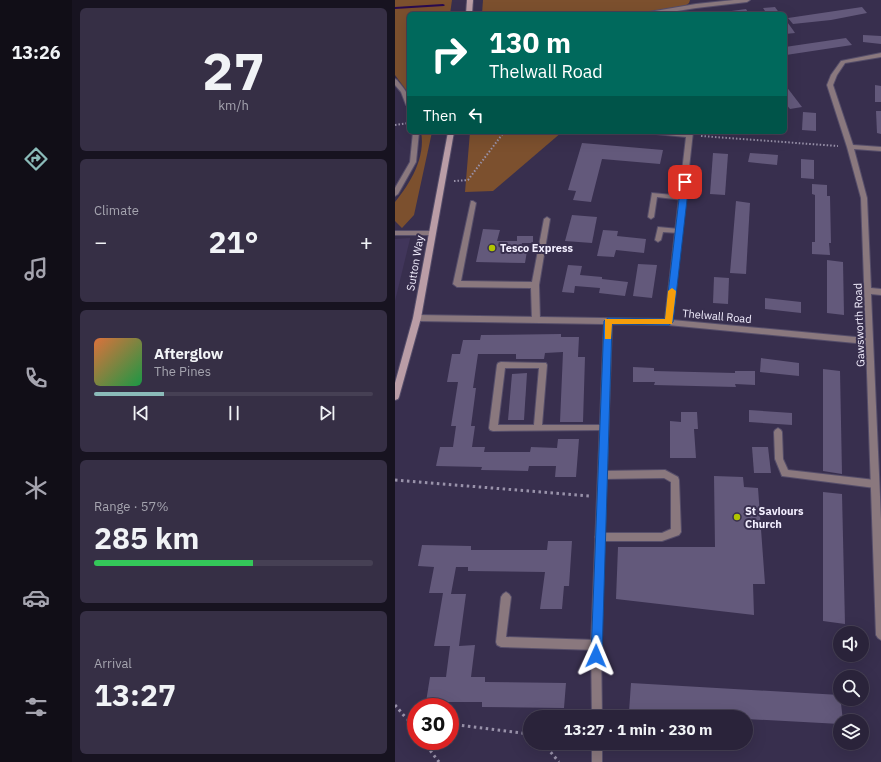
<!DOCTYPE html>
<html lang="en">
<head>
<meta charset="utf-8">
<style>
  :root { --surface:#2a233a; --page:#362f45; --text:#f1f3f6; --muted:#a5a4af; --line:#464054; --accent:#8bbbb9 }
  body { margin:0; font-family:"IBM Plex Sans",sans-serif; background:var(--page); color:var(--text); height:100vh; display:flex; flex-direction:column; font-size:15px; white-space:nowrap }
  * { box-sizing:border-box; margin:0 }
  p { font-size:13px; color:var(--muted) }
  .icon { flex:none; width:22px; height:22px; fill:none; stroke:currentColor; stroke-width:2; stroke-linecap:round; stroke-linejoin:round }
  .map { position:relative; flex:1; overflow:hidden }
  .drawer { display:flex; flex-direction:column; gap:8px; padding:8px; background:#171320; width:323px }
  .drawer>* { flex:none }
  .guide { position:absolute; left:12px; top:12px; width:380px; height:122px; border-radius:6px; box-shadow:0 4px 16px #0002,0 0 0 1px var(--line); background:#00695c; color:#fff; overflow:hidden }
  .tools { position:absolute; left:438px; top:626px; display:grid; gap:8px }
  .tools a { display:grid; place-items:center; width:36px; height:36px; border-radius:50%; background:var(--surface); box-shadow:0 4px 16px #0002,0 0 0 1px var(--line); font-size:20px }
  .speed { position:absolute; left:12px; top:698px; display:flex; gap:8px; font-size:20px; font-weight:700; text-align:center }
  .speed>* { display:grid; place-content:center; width:52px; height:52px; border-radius:50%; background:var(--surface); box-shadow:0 4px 16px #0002,0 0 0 1px var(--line); line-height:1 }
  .speed .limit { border:6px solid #d22; background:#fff; color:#111 }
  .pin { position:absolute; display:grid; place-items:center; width:34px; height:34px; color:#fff; margin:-17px; border-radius:8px; box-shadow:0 2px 6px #0006 }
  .me { position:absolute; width:44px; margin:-22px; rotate:1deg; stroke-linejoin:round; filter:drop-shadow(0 0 3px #0008) }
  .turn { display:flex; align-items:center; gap:14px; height:84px; padding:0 16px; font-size:18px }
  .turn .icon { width:52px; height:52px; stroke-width:2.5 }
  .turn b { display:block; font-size:28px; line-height:34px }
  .then { display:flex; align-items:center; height:38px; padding:0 16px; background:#0003; gap:8px; font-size:15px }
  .big { font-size:30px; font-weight:700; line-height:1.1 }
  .drawer .card { flex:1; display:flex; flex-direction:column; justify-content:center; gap:6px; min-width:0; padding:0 14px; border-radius:6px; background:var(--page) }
  .drawer .dial { align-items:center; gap:0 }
  .dial b { font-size:52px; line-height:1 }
  .song { display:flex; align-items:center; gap:12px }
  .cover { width:48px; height:48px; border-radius:6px; background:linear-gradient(135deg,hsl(20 70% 55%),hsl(140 70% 35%)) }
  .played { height:4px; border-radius:2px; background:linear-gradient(90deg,var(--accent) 25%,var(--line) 25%) }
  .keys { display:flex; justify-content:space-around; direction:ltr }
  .heat { display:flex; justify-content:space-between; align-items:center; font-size:22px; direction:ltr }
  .charge { height:6px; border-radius:3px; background:linear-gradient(90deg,#34c759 57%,var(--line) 0) }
  .trip { position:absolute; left:128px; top:710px; width:230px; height:40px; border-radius:20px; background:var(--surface); box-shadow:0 4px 16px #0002,0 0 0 1px var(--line); font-weight:700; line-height:40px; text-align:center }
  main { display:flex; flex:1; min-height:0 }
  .menu { display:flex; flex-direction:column; width:72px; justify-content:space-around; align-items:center; background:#110e17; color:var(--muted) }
  .menu .icon { width:28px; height:28px }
  .menu .active { color:var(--accent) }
  .menu b { font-size:18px; color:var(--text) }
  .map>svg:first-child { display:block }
</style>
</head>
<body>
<main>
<nav class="menu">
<b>13:26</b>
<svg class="icon active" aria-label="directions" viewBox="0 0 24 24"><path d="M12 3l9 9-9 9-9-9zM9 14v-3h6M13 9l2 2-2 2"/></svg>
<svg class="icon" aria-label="music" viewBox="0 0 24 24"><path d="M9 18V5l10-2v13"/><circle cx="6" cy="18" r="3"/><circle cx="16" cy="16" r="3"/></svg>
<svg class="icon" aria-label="phone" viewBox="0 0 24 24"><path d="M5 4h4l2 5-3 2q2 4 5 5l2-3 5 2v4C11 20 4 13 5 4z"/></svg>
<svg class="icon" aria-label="climate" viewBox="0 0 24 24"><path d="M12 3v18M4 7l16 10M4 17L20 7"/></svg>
<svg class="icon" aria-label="car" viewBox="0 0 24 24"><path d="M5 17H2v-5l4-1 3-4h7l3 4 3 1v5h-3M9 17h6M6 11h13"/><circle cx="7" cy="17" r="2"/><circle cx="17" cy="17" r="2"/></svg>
<svg class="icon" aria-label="filters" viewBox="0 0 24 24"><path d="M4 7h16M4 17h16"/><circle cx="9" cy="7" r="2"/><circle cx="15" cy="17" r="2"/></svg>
</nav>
<section class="drawer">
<div class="card dial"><b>27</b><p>km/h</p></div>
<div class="card"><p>Climate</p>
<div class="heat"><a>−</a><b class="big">21°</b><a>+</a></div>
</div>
<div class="card">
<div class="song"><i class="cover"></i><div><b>Afterglow</b><p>The Pines</p></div></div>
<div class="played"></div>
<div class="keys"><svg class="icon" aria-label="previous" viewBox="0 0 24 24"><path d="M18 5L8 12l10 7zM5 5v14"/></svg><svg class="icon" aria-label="pause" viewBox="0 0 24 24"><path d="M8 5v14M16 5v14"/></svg><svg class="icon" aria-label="next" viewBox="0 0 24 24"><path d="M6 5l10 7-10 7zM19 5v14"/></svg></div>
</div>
<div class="card"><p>Range · 57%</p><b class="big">285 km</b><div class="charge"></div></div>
<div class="card"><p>Arrival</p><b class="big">13:27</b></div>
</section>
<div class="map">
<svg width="486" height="762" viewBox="0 0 486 762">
  <rect width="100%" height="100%" fill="#382f4e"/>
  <!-- built -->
  <polygon fill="#41365b" points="15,238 15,239 0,301 0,239"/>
  <!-- green -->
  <g fill="#7c502e">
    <polygon points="0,0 57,0 55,14 14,14 14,94 0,75"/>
    <polygon points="88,0 295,0 294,3 290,6 239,14 87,14"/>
    <path d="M26,132h11l-18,83 -12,13 -7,-7v-19c15,-18 31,-45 26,-70z"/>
    <polygon points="75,132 167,132 98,191 70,192"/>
  </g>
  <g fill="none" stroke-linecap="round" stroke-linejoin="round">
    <!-- stream -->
    <polygon fill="#290b50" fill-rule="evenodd" points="48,4 50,5 49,6 0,9 0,7"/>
  </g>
  <!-- building -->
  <g fill="#63597b">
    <polygon points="380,7 385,14 372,14 368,8"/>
    <polygon points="467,7 472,13 436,20 398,24 393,18"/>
    <polygon points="351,9 354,14 322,14 322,13"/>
    <polygon points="390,19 398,30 400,33 390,34"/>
    <polygon points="468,35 486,36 486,44 468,42"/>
    <polygon points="451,38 457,45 391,55 392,56 390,56 390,47"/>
    <polygon points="390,85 394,90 407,107 395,109 390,103"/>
    <polygon points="480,85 486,86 486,102 480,102"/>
    <polygon points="481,111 486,111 486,134 482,133"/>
    <polygon points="408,112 421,113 421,131 407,130"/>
    <polygon points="187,143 268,150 265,164 207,159 196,202 178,200 181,191 173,190"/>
    <polygon points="318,153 333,154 330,195 315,194"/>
    <polygon points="355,153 383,155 382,165 353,162"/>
    <polygon points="406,159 419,160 419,179 406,178"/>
    <polygon points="417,184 432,185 432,196 435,196 436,243 434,243 435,255 417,254 417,242 420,242 420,195 417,194"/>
    <polygon points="341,201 355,203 351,274 335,273"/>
    <polygon points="177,215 202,217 197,243 170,241"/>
    <polygon points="88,229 105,230 102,241 122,241 122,236 138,236 138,243 127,243 125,251 132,251 130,263 81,262"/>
    <polygon points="208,230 223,231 222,236 251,239 249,253 221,250 219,257 202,256"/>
    <polygon points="432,260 448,262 449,315 432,313"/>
    <polygon points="243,264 262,265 257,298 238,296"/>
    <polygon points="173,265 187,266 185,275 207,277 207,279 233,282 230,296 204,293 205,288 180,286 179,293 167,292"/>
    <polygon points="319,277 334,278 333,304 318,303"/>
    <polygon points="370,298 406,302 406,313 370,309"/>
    <polygon points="166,334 166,337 184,337 183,357 190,357 188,422 165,422 168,352 150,353 149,359 121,359 121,354 83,354 78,388 81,388 76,426 80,426 77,447 90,447 89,452 135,452 136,447 162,448 163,439 184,439 181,477 160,477 161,466 134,466 133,471 86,470 87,467 41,466 45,447 58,447 61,426 56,426 63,382 52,382 57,354 65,354 68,340 85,340 86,335"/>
    <polygon points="366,358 404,363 404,376 365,372"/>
    <polygon points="238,367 259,368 259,371 340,373 340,371 360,371 360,385 340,384 341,387 259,385 260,382 238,382"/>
    <polygon points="428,369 445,371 447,474 428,471"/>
    <polygon points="132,373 129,420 113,420 117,374"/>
    <polygon points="354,410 397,413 397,425 354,422"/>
    <polygon points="286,412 302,412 303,429 299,429 301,458 275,458 275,421 286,422"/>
    <polygon points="357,447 373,447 376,473 359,473"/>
    <polygon points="319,476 348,477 349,487 363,488 370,584 358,584 359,615 221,599 223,547 320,547"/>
    <polygon points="428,492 447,494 450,624 428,621"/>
    <polygon points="153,541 177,541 174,586 169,586 167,609 145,609 150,572 73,571 73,567 61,567 56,594 71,594 64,646 80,645 76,677 90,677 90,682 171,683 169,708 87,707 87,702 31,702 35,677 51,677 55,646 39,646 48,593 34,593 39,567 23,566 27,545 76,546 76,550 152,550"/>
    <polygon points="236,683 445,695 448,721 445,721 445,724 351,719 351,717 234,712"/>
  </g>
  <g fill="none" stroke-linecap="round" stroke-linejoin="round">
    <!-- lane casing -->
    <g stroke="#564e6a" stroke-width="2">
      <g id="lane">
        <polygon points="257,193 288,196 291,198 288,200 262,197 259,217 256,219 253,217"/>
        <polygon points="76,201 78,201 81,203 66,281 137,282 149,219 152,217 155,219 144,285 145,320 144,322 138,322 137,320 136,288 62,287 58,284"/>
        <polygon points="263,227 284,229 287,231 284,233 268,232 266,240 263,242 260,240"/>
        <path d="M106,362l45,1 1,2 -5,60h62l3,1 1,2 -1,2 -114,1 -3,-1 -1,-2 8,-63 1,-2zM110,368h34l-5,57h-36z"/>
        <polygon points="383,428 386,430 387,432 388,459 393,470 480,480 483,481 484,484 483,487 480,488 387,476 380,459 379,432 380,430"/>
        <polygon points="270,470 283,477 284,480 286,532 284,535 267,541 205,541 202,540 200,537 202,534 205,533 267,533 276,529 276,482 269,478 207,479 204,478 203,475 204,472 207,471"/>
        <polygon points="111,592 114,594 116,597 111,637 201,640 205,641 206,645 205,649 201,650 106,647 102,645 101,642 106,597 108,594"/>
      </g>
    </g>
    <!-- street casing -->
    <g stroke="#564e6a" stroke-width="2">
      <g id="street">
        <polygon points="339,0 355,0 352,2 301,8 263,14 251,14 254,12 301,4"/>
        <polygon points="486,53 486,57 450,63 442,75 438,85 458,145 486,147 486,151 459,149 472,198 476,288 486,289 486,295 476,294 486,519 486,640 483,638 481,635 471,344 273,325 217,324 206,645 207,717 197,717 196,645 209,324 22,321 18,318 22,315 270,319 291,137 261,134 258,132 298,132 277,320 471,338 466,198 452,147 432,85 436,75 446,61"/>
        <path d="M0,79l2,1c8,10 12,13 12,27l-3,-2 -5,-13 -6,-7z"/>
        <polygon points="18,132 24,132 21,162 3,194 0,196 0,188 15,162"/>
        <polygon points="0,231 37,231 40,233 37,235 0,235"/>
        <rect x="197" y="743" width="10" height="19"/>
      </g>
    </g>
    <!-- secondary casing -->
    <g stroke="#564e6a" stroke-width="2">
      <g id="secondary">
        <polygon points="72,0 78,0 77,14 71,14"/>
        <polygon points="53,132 59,132 26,318 4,397 3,399 0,400 0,383 18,318"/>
      </g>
    </g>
    <!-- path-far1 -->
    <g stroke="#9992aa" stroke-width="2" stroke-dasharray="1.5 2" stroke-linecap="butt">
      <polyline points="0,125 14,123"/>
      <polyline points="306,136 443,146"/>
      <polyline points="59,181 73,180 109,132"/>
    </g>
    <!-- path -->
    <g stroke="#9992aa" stroke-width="3" stroke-dasharray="2.5 3.5" stroke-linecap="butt">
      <polyline points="0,480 194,496"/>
      <polyline points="0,705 11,718 21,720"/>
      <polyline points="12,719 21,731"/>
      <polyline points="55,724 135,734"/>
      <polyline points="28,741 44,762"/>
      <polyline points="148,743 164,762"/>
    </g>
    <!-- lane -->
    <use href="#lane" fill="#8a787e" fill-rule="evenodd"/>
    <!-- street -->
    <use href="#street" fill="#8a787e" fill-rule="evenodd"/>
    <!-- secondary -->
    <use href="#secondary" fill="#ba9da6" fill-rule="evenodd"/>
  </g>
  <!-- route -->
  <polygon fill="#1a73e8" stroke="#114b97" points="290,179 294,182 278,322 274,325 217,324 207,656 205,660 201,662 197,660 196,656 209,321 213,318 270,319 286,182"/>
  <!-- slow -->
  <polygon fill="#f59e0b" points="277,288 281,291 277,324 217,324 216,339 210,339 210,319 270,319 273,291"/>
  <!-- markers -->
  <g fill="#b1c500" stroke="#382f4e" stroke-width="1.5">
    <circle cx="97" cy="248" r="4"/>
    <circle cx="342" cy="517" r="4"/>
  </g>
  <g text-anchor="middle" stroke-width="4" stroke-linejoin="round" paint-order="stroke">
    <!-- poi labels -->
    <g font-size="11" font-weight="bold" fill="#f3efff" stroke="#382f4e" text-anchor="start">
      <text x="105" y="252">Tesco Express</text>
      <text x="350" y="515">St Saviours<tspan x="350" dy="13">Church</tspan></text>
    </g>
    <!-- street labels -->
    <g font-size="11" fill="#f3efff" stroke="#382f4e">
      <text transform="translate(20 263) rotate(-80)" y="4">Sutton Way</text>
      <text transform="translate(322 316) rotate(5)" y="4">Thelwall Road</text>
      <text transform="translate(464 325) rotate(-92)" y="4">Gawsworth Road</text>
    </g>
  </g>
</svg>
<div class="tools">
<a><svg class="icon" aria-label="sound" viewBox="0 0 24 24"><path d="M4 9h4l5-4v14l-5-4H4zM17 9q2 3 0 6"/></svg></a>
<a><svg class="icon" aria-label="search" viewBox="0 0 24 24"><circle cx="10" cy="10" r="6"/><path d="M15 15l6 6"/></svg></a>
<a><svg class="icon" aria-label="layers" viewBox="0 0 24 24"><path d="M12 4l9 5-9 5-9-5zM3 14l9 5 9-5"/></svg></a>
</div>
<div class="speed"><div class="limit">30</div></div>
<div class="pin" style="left:290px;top:182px;background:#d93025"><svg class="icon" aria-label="arrive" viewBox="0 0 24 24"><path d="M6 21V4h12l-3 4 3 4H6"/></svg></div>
<svg class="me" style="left:201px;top:656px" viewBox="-20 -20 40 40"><path d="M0-17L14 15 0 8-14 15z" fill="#1a73e8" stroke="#fff" stroke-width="4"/></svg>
<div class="trip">13:27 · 1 min · 230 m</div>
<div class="guide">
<div class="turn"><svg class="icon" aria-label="right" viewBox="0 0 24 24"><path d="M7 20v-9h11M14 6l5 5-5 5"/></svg><div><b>130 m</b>Thelwall Road</div></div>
<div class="then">Then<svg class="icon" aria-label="left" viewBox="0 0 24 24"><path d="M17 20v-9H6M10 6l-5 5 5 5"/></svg></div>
</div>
</div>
</main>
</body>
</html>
